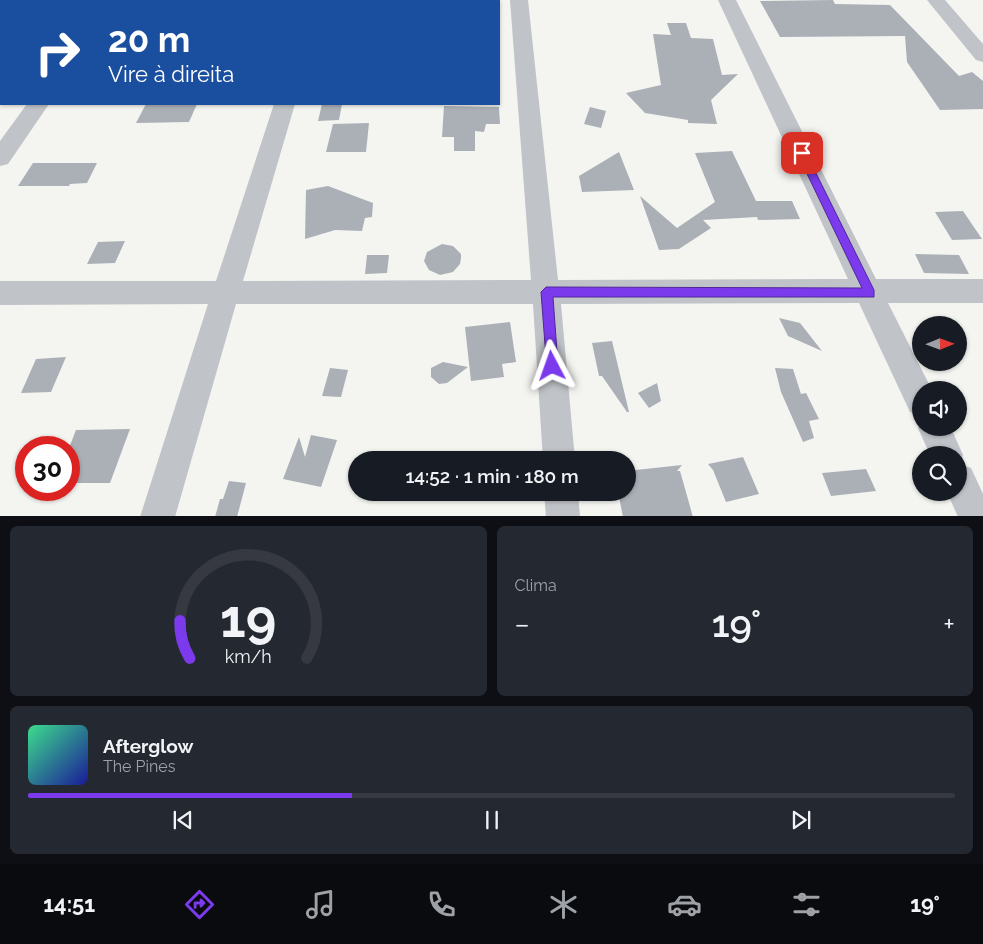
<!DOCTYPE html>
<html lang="pt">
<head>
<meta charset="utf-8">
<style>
  :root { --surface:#171b24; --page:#242831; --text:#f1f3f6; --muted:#9ea1a6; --line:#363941; --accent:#7c3aed }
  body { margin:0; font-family:Raleway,sans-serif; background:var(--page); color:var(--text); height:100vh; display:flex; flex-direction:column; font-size:19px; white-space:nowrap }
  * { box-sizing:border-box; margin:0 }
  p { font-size:16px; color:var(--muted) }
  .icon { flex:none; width:28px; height:28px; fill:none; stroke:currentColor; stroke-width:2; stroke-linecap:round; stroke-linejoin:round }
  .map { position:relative; height:516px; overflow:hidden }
  .drawer { display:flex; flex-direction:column; gap:10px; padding:10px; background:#0d0f14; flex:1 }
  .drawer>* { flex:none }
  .top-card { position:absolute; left:0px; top:0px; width:500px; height:105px; box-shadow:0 1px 4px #0004; background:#1a4fa0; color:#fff; overflow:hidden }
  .needle { width:32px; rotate:89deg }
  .tools { position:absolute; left:912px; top:316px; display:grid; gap:10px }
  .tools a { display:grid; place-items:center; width:55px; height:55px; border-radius:50%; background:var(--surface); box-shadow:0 1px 4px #0004; font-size:25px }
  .speed { position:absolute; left:15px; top:436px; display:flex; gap:10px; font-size:25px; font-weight:700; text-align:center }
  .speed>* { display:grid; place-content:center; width:65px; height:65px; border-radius:50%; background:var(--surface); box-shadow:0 1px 4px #0004; line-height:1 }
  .speed .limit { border:8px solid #d22; background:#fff; color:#111 }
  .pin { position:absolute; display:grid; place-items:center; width:42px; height:42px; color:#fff; margin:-21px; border-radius:10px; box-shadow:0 2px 8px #0006 }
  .me { position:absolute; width:55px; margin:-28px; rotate:356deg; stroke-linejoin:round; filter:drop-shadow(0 0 4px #0008) }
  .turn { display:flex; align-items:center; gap:18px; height:105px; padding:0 25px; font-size:22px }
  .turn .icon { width:65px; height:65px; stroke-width:2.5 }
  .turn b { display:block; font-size:35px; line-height:42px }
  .big { font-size:38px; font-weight:600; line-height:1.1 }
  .drawer .tile { flex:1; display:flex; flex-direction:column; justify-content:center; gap:8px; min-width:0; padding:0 18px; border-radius:8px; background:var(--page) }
  .drawer .dial { align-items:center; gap:0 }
  .dial svg { height:130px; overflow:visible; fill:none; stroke:var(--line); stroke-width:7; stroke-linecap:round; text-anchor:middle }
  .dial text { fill:var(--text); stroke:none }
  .song { display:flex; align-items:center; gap:15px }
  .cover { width:60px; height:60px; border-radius:8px; background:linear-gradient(135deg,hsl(150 70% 55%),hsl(240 70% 35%)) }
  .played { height:5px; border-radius:2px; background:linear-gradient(90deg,var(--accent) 35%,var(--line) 35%) }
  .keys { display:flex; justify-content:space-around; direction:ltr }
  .heat { display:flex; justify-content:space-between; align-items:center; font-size:28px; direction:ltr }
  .drawer .tiles { flex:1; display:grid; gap:10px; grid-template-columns:1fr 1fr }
  .tile:last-child { grid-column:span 2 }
  .trip { position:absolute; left:348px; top:451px; width:288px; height:50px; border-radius:25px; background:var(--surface); box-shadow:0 1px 4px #0004; font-weight:600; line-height:50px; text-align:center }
  .tab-bar { display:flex; height:80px; justify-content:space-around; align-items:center; background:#090b0e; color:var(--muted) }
  .tab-bar .icon { width:35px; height:35px }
  .tab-bar .current { color:var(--accent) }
  .tab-bar b { font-size:22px; color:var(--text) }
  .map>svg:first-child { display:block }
</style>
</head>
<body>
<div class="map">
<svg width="983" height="517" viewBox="0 0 983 517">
  <rect width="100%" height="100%" fill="#f4f5f1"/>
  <!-- building -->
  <g fill="#abb0b7">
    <polygon points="833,0 835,4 890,5 959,76 972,72 983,81 983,109 940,110 907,62 905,36 780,37 760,1"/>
    <polygon points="667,23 686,23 691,38 713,39 722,75 738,74 711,100 717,124 688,123 688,120 645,113 626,93 661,85 653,34 671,35"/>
    <polygon points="146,104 197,104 189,122 136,123"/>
    <polygon points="322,104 342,104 339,120 318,121"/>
    <polygon points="444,106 499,107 500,124 486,124 484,132 475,131 475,151 454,151 454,137 442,137"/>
    <polygon points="590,107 606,111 601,128 584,124"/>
    <polygon points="369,123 366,152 326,152 333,124"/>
    <polygon points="732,151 756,201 792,201 800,219 758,220 757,217 703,220 711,228 679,249 659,250 640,196 677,228 715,202 695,153"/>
    <polygon points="619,152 634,190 582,192 579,176"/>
    <polygon points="33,163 97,163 87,183 70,184 69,186 18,186"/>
    <polygon points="328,186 373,203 372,217 365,218 362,231 335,230 305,239 306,190"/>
    <polygon points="963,211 982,239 952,240 935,212"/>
    <polygon points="125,241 115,263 87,264 98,242"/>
    <polygon points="442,244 453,246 461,254 461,258 460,264 453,272 440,275 429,270 424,261 427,252"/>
    <polygon points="915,254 959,255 969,274 924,273"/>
    <polygon points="367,255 389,255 387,273 365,274"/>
    <polygon points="779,318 800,323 822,351 788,336"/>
    <polygon points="510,322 516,362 502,364 504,377 471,381 465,327"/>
    <polygon points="612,341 629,412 627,412 602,376 599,376 592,343"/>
    <polygon points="66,357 51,392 21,393 36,359"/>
    <polygon points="443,362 468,367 447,383 439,384 431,377 431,368"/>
    <polygon points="330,368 348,370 341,397 322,396"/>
    <polygon points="775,368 793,369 801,394 806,393 819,419 809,421 814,438 803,442 781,392"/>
    <polygon points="657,383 661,401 649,408 638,393"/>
    <polygon points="130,429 110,483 69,483 69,448 76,430"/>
    <polygon points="311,435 337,440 321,487 283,479 299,437 305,457"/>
    <polygon points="743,457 759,494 726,502 713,470 708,464"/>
    <polygon points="682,465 677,471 680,471 693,517 623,517 618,492 626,492 626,471"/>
    <polygon points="866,469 876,491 831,496 822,473"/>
    <polygon points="229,481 246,483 237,517 215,517 220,499 223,499"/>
  </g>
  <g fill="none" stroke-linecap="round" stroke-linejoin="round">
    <!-- minor -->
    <g fill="#c0c3c7" fill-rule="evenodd">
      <rect x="101" y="0" width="18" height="1"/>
      <polygon points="510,0 528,0 558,280 848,279 718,0 736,0 876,279 983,279 983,303 888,303 932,390 921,390 921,416 910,412 859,303 561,304 575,460 543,460 533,304 236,304 175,517 140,517 208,304 0,305 0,281 216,281 274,104 295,104 243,281 531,280"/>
      <polygon points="927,0 945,0 983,44 983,62 976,60"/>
      <polygon points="27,104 49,104 8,164 0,166 0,141"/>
      <polygon points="921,420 921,428 951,428 963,455 960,464 971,468 983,494 983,517 958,517 947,492 959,492 959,455 930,455 918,428"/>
      <polygon points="544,492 578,492 580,517 546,517"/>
    </g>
  </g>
  <!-- route -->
  <polygon fill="#7c3aed" stroke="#51269a" points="802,149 806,153 874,290 874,297 553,297 558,366 557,371 552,372 547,371 541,292 546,287 862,288 797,153"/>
</svg>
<div class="tools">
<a><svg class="needle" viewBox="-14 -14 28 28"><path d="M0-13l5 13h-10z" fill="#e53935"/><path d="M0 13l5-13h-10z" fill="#9ea1a6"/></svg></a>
<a><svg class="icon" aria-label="sound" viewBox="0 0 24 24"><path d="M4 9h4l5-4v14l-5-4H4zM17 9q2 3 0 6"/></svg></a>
<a><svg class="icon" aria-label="search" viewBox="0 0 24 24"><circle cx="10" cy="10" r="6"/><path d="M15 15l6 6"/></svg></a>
</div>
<div class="speed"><div class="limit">30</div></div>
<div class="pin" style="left:802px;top:153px;background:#d93025"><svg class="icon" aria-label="arrive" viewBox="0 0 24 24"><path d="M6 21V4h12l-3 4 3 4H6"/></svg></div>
<svg class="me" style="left:552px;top:366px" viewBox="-20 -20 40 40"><path d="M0-17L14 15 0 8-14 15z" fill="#7c3aed" stroke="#fff" stroke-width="4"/></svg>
<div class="trip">14:52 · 1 min · 180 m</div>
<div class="top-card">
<div class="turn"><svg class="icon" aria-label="right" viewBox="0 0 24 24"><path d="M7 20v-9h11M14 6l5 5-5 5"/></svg><div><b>20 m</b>Vire à direita</div></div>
</div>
</div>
<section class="drawer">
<div class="tiles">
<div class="tile dial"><svg viewBox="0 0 100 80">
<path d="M14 69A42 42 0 1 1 86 69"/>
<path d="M14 69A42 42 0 0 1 8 46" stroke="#7c3aed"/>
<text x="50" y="56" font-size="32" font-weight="700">19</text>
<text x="50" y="72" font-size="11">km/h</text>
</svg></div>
<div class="tile"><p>Clima</p>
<div class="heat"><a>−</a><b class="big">19°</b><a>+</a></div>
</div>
<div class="tile">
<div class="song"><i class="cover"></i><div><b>Afterglow</b><p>The Pines</p></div></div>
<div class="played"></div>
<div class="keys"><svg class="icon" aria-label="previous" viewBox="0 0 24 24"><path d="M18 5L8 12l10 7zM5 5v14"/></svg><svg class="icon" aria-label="pause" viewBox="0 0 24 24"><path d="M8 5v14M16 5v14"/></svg><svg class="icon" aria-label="next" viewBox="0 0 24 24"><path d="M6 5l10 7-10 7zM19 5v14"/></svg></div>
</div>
</div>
</section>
<nav class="tab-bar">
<b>14:51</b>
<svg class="icon current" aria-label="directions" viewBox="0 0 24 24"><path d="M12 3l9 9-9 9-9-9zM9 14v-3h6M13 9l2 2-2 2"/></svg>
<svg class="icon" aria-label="music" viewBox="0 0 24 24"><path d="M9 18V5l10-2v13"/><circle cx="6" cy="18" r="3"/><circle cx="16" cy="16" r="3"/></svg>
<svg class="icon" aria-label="phone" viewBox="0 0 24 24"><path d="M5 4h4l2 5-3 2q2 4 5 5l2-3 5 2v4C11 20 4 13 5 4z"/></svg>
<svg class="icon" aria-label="climate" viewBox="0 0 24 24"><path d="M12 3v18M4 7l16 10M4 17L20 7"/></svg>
<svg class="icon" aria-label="car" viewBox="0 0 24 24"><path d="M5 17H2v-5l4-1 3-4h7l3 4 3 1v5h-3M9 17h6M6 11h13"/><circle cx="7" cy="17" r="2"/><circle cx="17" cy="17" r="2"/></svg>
<svg class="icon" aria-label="filters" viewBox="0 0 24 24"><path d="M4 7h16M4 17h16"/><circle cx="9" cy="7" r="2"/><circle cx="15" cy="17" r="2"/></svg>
<b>19°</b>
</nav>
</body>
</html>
